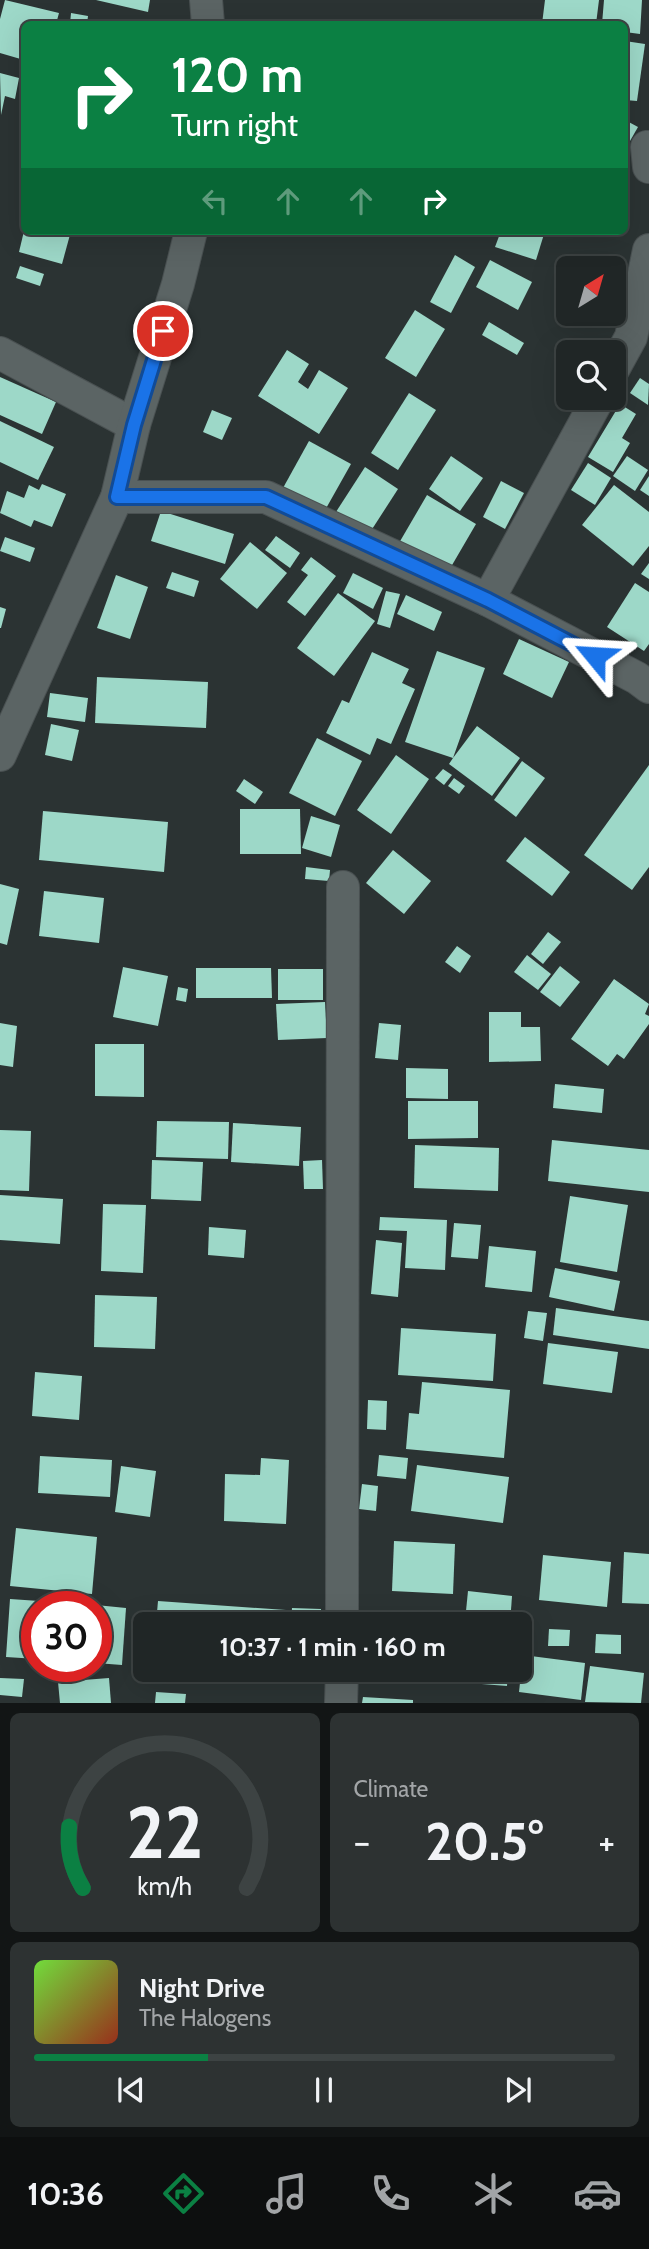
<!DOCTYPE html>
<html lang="en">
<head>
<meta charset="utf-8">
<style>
  :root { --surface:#202626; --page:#2d3232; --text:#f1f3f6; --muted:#a2a5a7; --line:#3d4343; --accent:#0b8043 }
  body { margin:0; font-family:Cabin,sans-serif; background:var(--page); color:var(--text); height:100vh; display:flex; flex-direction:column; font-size:26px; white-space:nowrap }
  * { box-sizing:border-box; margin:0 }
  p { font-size:23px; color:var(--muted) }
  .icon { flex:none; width:38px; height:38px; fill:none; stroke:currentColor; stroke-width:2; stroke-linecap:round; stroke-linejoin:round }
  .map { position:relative; height:1703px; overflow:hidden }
  .drawer { display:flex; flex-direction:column; gap:10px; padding:10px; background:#121515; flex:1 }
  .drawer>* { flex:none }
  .guide { position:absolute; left:21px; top:21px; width:607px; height:214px; border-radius:10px; box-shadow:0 7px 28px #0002,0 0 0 2px var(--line); background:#0b8043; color:#fff; overflow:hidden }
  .needle { width:46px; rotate:37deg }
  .buttons { position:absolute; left:556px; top:256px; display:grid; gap:14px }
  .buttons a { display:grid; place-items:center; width:70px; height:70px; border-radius:10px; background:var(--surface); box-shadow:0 7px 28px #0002,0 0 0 2px var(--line); font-size:35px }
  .speed { position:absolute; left:21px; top:1591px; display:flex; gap:14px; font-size:35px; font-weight:700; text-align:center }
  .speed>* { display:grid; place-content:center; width:91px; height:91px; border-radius:50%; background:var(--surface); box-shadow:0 7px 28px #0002,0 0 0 2px var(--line); line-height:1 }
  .speed .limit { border:10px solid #d22; background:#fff; color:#111 }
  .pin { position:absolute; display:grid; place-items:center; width:60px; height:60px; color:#fff; margin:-30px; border:4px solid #fff; border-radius:50%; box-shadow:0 2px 7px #0007 }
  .me { position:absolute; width:77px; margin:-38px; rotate:297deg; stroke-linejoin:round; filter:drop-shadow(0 0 5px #0008) }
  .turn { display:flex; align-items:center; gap:24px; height:147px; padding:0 35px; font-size:32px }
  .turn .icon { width:91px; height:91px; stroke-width:2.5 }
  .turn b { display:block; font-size:49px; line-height:60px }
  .lanes { display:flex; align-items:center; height:66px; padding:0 35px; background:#0003; justify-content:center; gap:35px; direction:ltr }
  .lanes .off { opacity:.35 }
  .big { font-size:52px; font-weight:800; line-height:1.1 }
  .drawer .card { flex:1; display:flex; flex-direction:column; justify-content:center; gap:10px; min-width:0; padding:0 24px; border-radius:10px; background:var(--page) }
  .drawer .dial { align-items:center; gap:0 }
  .dial svg { height:182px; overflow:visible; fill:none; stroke:var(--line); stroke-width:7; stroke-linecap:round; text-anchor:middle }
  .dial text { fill:var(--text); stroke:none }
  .song { display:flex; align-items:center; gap:21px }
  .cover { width:84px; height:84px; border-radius:10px; background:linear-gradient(135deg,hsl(100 70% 55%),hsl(10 70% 35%)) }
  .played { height:7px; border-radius:4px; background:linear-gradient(90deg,var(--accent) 30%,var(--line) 30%) }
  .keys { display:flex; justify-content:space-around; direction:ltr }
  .heat { display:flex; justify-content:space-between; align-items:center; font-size:38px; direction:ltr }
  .drawer .tiles { flex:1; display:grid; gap:10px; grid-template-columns:1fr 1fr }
  .card:last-child { grid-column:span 2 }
  .trip { position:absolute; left:133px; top:1612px; width:399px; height:70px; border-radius:10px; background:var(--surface); box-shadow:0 7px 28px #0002,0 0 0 2px var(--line); font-weight:800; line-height:70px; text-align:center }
  .dock { display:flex; height:112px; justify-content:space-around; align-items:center; background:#0d0f0f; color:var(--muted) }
  .dock .icon { width:49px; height:49px }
  .dock .on { color:var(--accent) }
  .dock b { font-size:32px; color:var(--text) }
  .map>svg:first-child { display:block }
</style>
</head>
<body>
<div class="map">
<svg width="649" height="1703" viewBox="0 0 649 1703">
  <rect width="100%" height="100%" fill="#2b3333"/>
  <!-- building -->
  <g fill="#9dd8c8">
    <polygon points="5,0 59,13 56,24 24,24 24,60 0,53 0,19"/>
    <polygon points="96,0 150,0 148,12"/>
    <polygon points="545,0 599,0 596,24 542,24"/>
    <polygon points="604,0 642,0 640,34 625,32 625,24 602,24"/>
    <polygon points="71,13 88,16 87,24 70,24"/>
    <polygon points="625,41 645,44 637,101 625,100"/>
    <polygon points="0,73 19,78 15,99 5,96 1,115"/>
    <polygon points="625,120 638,127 630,141 625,138"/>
    <polygon points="24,231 71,231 62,264 19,252"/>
    <polygon points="501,231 545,231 536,260 495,247"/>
    <polygon points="455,255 475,267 451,313 430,302"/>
    <polygon points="490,260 532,282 518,310 476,287"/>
    <polygon points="20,266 44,274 40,286 16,278"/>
    <polygon points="415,310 445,329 416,377 385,358"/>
    <polygon points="489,322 524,343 517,355 482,335"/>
    <polygon points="583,339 606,352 581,352 577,349"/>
    <polygon points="287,350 309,364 298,382 308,389 319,370 348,388 319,434 258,396"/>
    <polygon points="0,377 56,402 42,434 0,415"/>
    <polygon points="640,378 649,384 648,405 630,393"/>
    <polygon points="409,393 436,410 398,470 371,453"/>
    <polygon points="620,404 636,414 622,438 630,443 613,472 588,457"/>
    <polygon points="212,410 232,418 222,440 203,432"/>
    <polygon points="0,421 54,447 38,480 0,462"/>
    <polygon points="309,441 351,464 324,512 283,488"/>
    <polygon points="451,456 483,478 460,511 429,489"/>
    <polygon points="627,456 648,470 635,491 613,476"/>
    <polygon points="588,463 611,478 595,505 571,490"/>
    <polygon points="365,467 398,489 367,537 334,515"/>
    <polygon points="649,476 649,496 640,490"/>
    <polygon points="501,481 524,493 505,529 483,517"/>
    <polygon points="42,484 66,494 52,527 34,520 31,527 0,513 7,491 24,498 29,485 39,490"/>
    <polygon points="614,485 649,512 649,546 633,566 582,525"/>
    <polygon points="427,495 476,524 448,572 399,543"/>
    <polygon points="161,511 234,534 225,564 151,541"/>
    <polygon points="276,536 300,553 290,568 265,550"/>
    <polygon points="5,537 35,548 30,562 0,551"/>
    <polygon points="250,542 287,573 257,609 220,579"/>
    <polygon points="311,557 336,576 305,616 287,602 308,575 301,570"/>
    <polygon points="649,563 649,579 641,574"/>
    <polygon points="172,572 199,581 194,597 166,588"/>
    <polygon points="353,573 383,588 373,609 343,593"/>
    <polygon points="116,575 148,587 130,639 97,628"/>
    <polygon points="635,583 649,592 649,644 644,651 607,627"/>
    <polygon points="386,591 400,594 390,628 377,624"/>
    <polygon points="338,593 375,621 334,676 297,648"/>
    <polygon points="406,595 442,612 434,631 397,614"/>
    <polygon points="0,607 6,609 1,628 0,628"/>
    <polygon points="519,639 569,662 552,698 503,674"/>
    <polygon points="437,651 485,668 453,758 477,726 520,758 492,796 449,764 453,758 405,742"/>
    <polygon points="372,652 409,669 402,683 415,689 391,744 377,738 370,755 326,733 342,700 349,703"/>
    <polygon points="97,677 208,682 206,728 95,723"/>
    <polygon points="50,693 88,698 85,722 47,717"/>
    <polygon points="51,724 79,730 72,761 45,755"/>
    <polygon points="317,738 362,761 335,816 289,793"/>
    <polygon points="396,755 429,779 391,834 357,810"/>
    <polygon points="522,761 545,778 516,817 494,800"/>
    <polygon points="649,765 649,867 632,890 584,855"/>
    <polygon points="443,769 452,775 444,785 435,778"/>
    <polygon points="454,778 465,786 459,794 448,786"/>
    <polygon points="244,779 263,792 255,804 236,791"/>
    <polygon points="240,809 300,809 301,854 240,854"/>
    <polygon points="43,811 168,822 164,872 39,860"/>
    <polygon points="311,816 340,825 331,857 302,848"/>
    <polygon points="525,837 570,872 552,896 506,861"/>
    <polygon points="393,850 431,881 404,914 366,883"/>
    <polygon points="306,867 330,870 329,881 305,879"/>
    <polygon points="0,884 19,889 7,945 0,943"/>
    <polygon points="44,891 104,898 99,943 39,936"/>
    <polygon points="548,932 561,942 543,964 531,954"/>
    <polygon points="457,946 471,956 460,973 445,962"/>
    <polygon points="527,955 551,974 538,990 514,972"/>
    <polygon points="560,966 580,982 560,1007 540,992"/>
    <polygon points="123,967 168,976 158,1026 113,1017"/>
    <polygon points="196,968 271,968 272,998 196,998"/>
    <rect x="278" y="969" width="45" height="31"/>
    <polygon points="614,979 649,1004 645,1014 649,1016 649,1024 624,1059 617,1054 608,1066 571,1039"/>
    <polygon points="178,987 188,989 186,1002 176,1000"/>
    <polygon points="325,1002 327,1038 278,1040 276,1004"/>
    <polygon points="489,1012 521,1012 521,1027 540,1027 541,1061 489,1062"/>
    <polygon points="0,1023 17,1026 13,1067 0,1065"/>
    <polygon points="379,1023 401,1025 398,1060 375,1058"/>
    <polygon points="95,1044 144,1044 144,1097 95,1096"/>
    <polygon points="406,1068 448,1069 448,1099 406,1098"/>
    <polygon points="555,1084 604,1089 602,1113 553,1108"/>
    <polygon points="408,1101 478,1101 478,1138 408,1139"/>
    <polygon points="157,1121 229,1122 228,1159 156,1157"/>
    <polygon points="233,1123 301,1127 299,1166 231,1162"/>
    <polygon points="0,1130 31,1131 29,1191 0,1190"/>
    <polygon points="552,1140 649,1150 649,1192 548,1181"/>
    <polygon points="415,1145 499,1148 498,1191 414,1188"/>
    <polygon points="152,1160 203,1162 201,1201 151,1199"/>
    <polygon points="322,1160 323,1189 304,1189 303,1161"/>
    <polygon points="0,1195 63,1199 60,1244 0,1240"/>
    <polygon points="570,1196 628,1205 617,1272 560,1262"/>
    <polygon points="103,1204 146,1205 143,1273 101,1271"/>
    <polygon points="380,1217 447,1220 445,1270 405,1268 407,1231 379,1230"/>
    <polygon points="454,1223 481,1225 478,1259 451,1257"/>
    <polygon points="209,1227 246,1230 244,1258 208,1255"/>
    <polygon points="376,1240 402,1243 398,1297 371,1294"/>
    <polygon points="489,1246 536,1251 532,1292 485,1287"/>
    <polygon points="555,1268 620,1281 614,1311 549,1297"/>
    <polygon points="95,1295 157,1297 155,1349 94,1347"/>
    <polygon points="556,1308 649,1321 649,1349 553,1335"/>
    <polygon points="528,1311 547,1313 543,1341 524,1338"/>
    <polygon points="401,1328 496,1334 493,1381 398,1375"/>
    <polygon points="548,1343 618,1352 612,1393 543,1384"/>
    <polygon points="35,1372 82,1376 79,1420 32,1416"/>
    <polygon points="422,1382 510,1390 504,1458 406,1449 409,1413 419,1414"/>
    <polygon points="368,1400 387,1401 386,1430 367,1429"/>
    <polygon points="379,1455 408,1458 406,1479 377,1476"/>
    <polygon points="40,1456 112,1460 110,1497 38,1493"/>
    <polygon points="261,1458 289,1460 286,1524 224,1521 225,1474 260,1475"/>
    <polygon points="417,1465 509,1477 503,1523 411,1511"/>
    <polygon points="121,1466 156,1471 150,1517 115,1512"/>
    <polygon points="362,1484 378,1486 376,1511 359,1509"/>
    <polygon points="16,1528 97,1537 92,1594 10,1586"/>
    <polygon points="394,1541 455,1544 453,1594 392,1591"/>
    <polygon points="624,1552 649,1554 649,1604 622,1603"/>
    <polygon points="543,1555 611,1562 607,1607 539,1600"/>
    <polygon points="468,1591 512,1596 510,1624 465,1621"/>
    <polygon points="10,1599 83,1604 83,1606 37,1606 37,1659 6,1657"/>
    <polygon points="158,1601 286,1610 285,1624 156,1624"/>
    <polygon points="96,1605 126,1608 122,1665 96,1663"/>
    <polygon points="292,1608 321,1609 321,1624 291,1624"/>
    <polygon points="549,1629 570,1630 569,1646 548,1646"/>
    <polygon points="596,1634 621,1635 621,1654 595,1653"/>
    <polygon points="523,1655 585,1663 581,1700 519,1692"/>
    <polygon points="590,1666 644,1673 641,1703 585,1702"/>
    <polygon points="470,1670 508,1670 507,1686 469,1683"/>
    <polygon points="0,1678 24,1679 22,1697 0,1695"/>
    <polygon points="109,1678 111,1703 60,1703 58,1682"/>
    <polygon points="156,1692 186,1694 185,1703 155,1703"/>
    <polygon points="363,1697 413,1700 413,1703 362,1703"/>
  </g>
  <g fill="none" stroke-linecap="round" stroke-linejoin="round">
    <!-- minor casing -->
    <g stroke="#4a5152" stroke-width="34">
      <g id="minor">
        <polyline points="206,0 208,24"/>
        <polyline points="647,147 649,167"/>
        <polyline points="0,353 134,425"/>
        <polyline points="614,368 631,337 649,250"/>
        <polyline points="117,497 266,497 488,600 637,678 649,687"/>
        <polyline points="488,600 599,397"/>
        <polyline points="0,755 117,497 134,425 178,284 191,231"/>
        <polyline points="342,1624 343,887"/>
        <polyline points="341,1703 342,1670"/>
      </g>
    </g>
    <!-- minor -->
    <use href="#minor" stroke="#5b6464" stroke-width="32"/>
  </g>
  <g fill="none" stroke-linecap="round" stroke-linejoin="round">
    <!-- route casing -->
    <g stroke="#114b97" stroke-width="18">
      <polyline id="route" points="163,331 134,425 117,497 266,497 488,600 595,656"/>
    </g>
    <!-- route -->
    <use href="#route" stroke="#1a73e8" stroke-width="12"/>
  </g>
</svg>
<div class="buttons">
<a><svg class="needle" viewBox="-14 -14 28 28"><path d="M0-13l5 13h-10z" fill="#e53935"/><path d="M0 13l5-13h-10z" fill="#a2a5a7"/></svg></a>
<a><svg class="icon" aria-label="search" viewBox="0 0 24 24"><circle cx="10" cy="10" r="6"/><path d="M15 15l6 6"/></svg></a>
</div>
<div class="speed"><div class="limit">30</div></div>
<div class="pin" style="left:163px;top:331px;background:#d93025"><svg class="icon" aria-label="arrive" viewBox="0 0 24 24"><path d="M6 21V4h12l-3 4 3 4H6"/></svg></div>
<svg class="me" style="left:595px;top:656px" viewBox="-20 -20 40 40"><path d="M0-17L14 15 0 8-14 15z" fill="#1a73e8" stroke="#fff" stroke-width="4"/></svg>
<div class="trip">10:37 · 1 min · 160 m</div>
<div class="guide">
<div class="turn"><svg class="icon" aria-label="right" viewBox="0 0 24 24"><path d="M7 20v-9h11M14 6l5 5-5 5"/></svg><div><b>120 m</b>Turn right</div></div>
<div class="lanes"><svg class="icon off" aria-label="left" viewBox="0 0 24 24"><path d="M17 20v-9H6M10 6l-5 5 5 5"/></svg><svg class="icon off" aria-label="ahead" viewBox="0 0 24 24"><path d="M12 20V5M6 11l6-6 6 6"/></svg><svg class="icon off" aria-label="ahead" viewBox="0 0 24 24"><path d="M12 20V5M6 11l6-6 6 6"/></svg><svg class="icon" aria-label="right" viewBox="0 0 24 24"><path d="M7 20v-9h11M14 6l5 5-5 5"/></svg></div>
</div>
</div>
<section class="drawer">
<div class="tiles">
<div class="card dial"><svg viewBox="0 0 100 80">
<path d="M14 69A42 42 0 1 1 86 69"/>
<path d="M14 69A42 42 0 0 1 8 42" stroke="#0b8043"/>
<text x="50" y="56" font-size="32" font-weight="700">22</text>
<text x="50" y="72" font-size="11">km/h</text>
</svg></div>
<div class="card"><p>Climate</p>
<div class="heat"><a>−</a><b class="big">20.5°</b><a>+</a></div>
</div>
<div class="card">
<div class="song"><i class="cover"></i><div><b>Night Drive</b><p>The Halogens</p></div></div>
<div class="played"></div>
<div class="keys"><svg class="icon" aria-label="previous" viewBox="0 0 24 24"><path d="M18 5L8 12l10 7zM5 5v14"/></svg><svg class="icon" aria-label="pause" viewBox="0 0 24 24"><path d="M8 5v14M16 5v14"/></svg><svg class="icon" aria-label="next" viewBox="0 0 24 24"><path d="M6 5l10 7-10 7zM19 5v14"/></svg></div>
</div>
</div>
</section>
<nav class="dock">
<b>10:36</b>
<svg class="icon on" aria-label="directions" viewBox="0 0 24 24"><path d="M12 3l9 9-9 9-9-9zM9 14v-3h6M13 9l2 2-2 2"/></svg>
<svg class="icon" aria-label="music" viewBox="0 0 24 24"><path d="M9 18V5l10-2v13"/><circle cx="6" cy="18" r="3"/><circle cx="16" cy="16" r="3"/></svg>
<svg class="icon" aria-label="phone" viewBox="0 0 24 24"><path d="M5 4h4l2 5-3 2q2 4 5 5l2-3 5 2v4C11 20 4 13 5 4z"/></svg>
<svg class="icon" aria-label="climate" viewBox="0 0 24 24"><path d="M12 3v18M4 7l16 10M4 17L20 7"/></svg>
<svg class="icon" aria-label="car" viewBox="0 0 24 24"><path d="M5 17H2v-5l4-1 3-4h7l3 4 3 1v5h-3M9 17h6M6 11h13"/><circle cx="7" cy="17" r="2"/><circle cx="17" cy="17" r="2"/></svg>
</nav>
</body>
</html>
